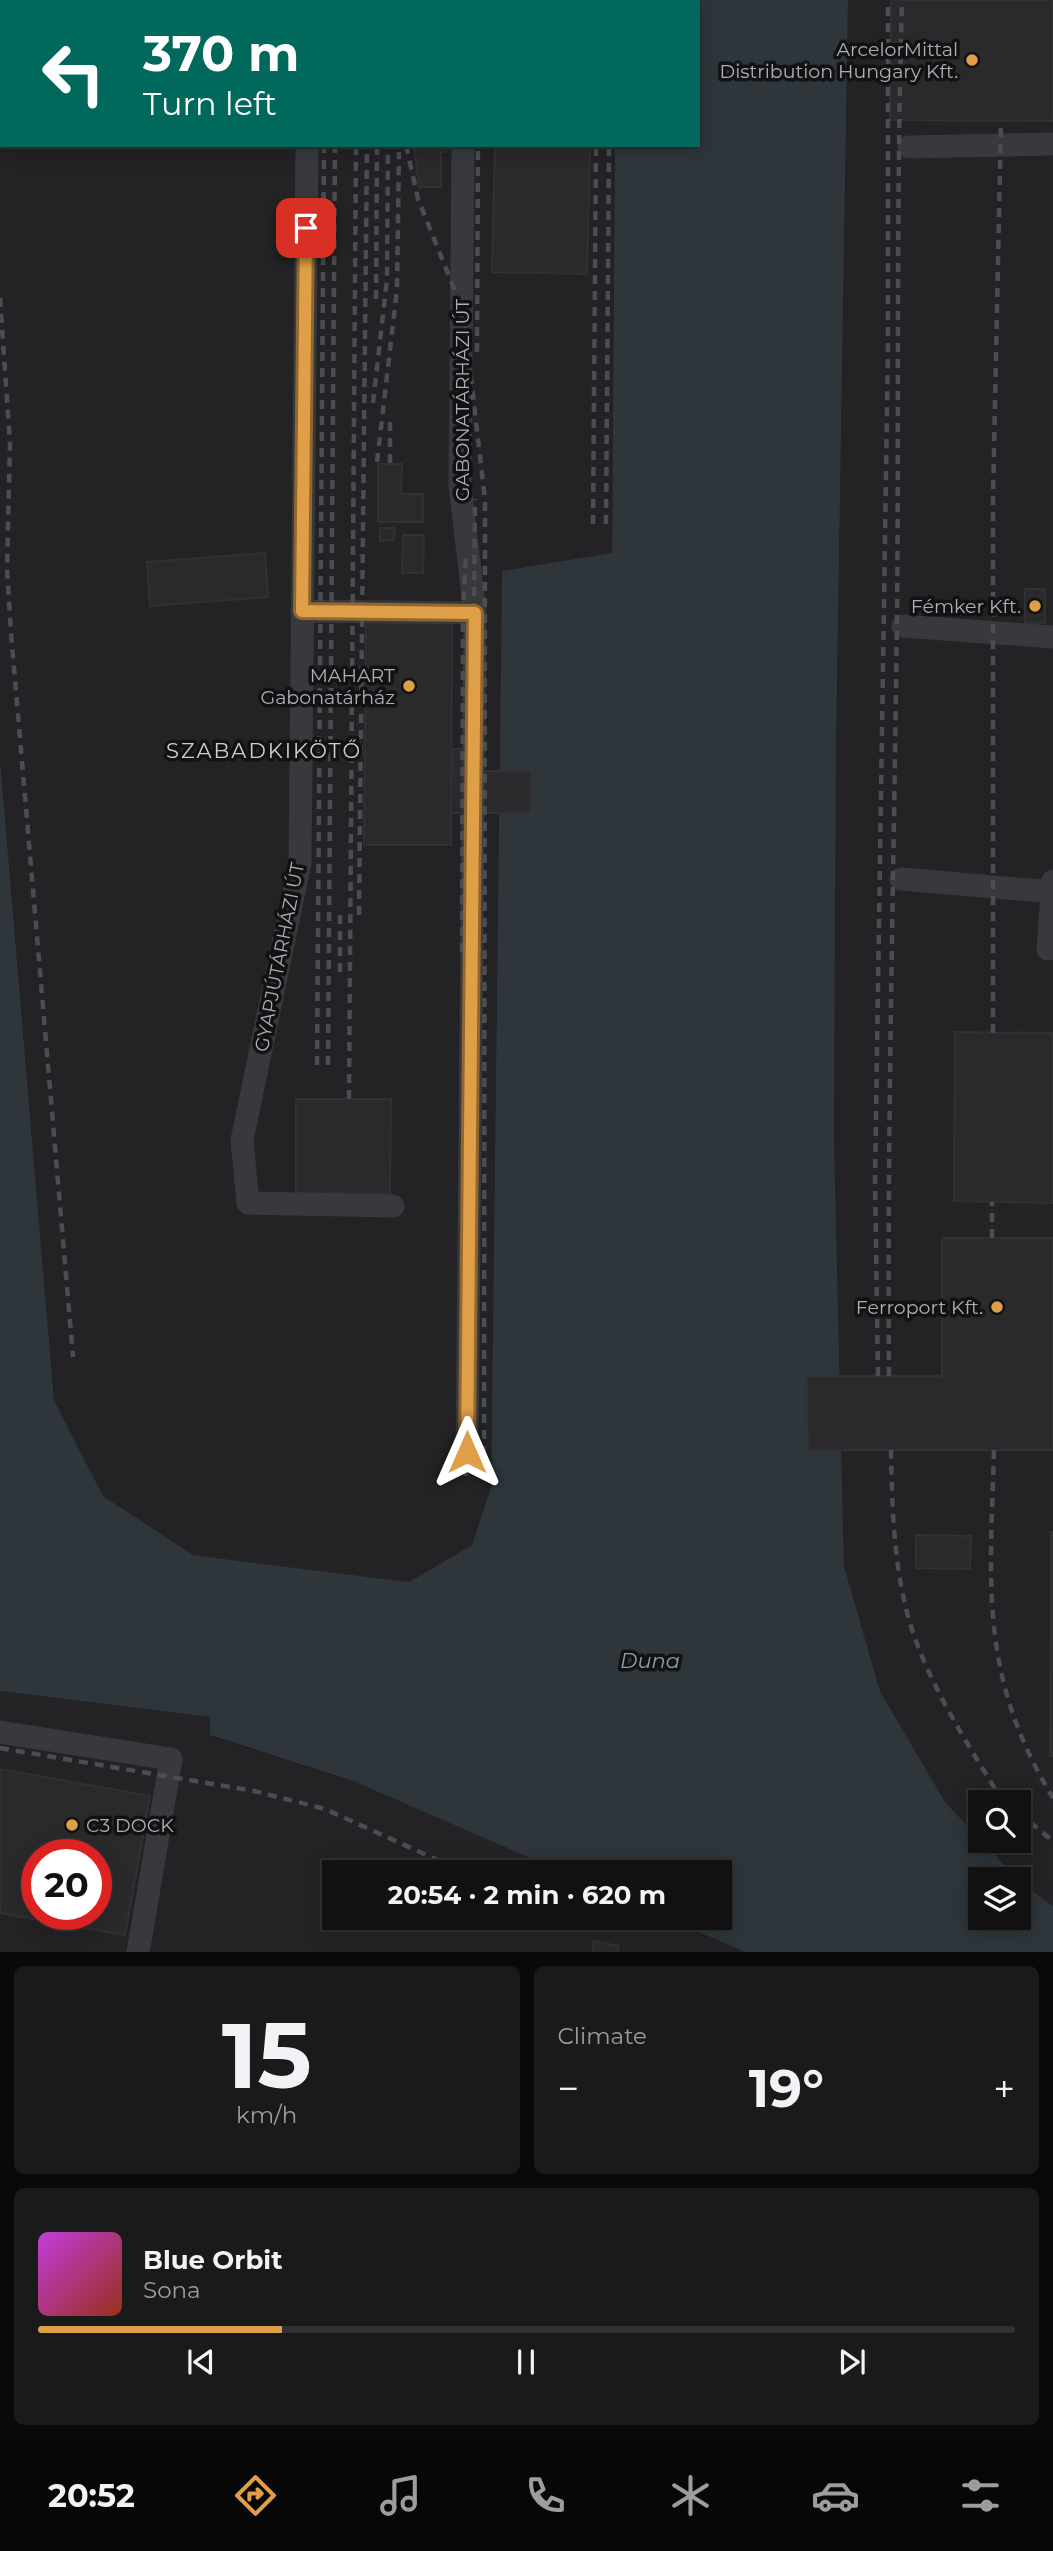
<!DOCTYPE html>
<html lang="en">
<head>
<meta charset="utf-8">
<style>
  :root { --surface:#111112; --page:#1a1a1b; --text:#f1f3f6; --muted:#9c9d9f; --line:#303132; --accent:#df9f48 }
  body { margin:0; font-family:Montserrat,sans-serif; background:var(--page); color:var(--text); height:100vh; display:flex; flex-direction:column; font-size:26px; white-space:nowrap }
  * { box-sizing:border-box; margin:0 }
  p { font-size:23px; color:var(--muted) }
  .icon { flex:none; width:38px; height:38px; fill:none; stroke:currentColor; stroke-width:2; stroke-linecap:round; stroke-linejoin:round }
  .map { position:relative; height:1952px; overflow:hidden }
  .drawer { display:flex; flex-direction:column; gap:14px; padding:14px; background:#09090a; flex:1 }
  .drawer>* { flex:none }
  .banner { position:absolute; left:0px; top:0px; width:700px; height:147px; box-shadow:0 4px 18px #0003,0 0 0 2px var(--line); background:#00695c; color:#fff; overflow:hidden }
  .tools { position:absolute; left:968px; top:1790px; display:grid; gap:14px }
  .tools a { display:grid; place-items:center; width:63px; height:63px; border-radius:0px; background:var(--surface); box-shadow:0 4px 18px #0003,0 0 0 2px var(--line); font-size:35px }
  .speed { position:absolute; left:21px; top:1839px; display:flex; gap:14px; font-size:35px; font-weight:700; text-align:center }
  .speed>* { display:grid; place-content:center; width:91px; height:91px; border-radius:50%; background:var(--surface); box-shadow:0 4px 18px #0003,0 0 0 2px var(--line); line-height:1 }
  .speed .limit { border:10px solid #d22; background:#fff; color:#111 }
  .pin { position:absolute; display:grid; place-items:center; width:60px; height:60px; color:#fff; margin:-30px; border-radius:14px; box-shadow:0 4px 10px #0006 }
  .me { position:absolute; width:77px; margin:-38px; rotate:0deg; stroke-linejoin:round; filter:drop-shadow(0 0 5px #0008) }
  .turn { display:flex; align-items:center; gap:24px; height:147px; padding:0 28px; font-size:32px }
  .turn .icon { width:91px; height:91px; stroke-width:2.5 }
  .turn b { display:block; font-size:49px; line-height:60px }
  .big { font-size:52px; font-weight:700; line-height:1.1 }
  .drawer .widget { flex:1; display:flex; flex-direction:column; justify-content:center; gap:10px; min-width:0; padding:0 24px; border-radius:10px; background:var(--page) }
  .drawer .dial { align-items:center; gap:0 }
  .dial b { font-size:91px; line-height:1 }
  .song { display:flex; align-items:center; gap:21px }
  .cover { width:84px; height:84px; border-radius:10px; background:linear-gradient(135deg,hsl(290 70% 55%),hsl(10 70% 35%)) }
  .played { height:7px; border-radius:4px; background:linear-gradient(90deg,var(--accent) 25%,var(--line) 25%) }
  .keys { display:flex; justify-content:space-around; direction:ltr }
  .heat { display:flex; justify-content:space-between; align-items:center; font-size:38px; direction:ltr }
  .drawer .tiles { flex:1; display:grid; gap:14px; grid-template-columns:1fr 1fr }
  .widget:last-child { grid-column:span 2 }
  .trip { position:absolute; left:322px; top:1860px; width:410px; height:70px; border-radius:0px; background:var(--surface); box-shadow:0 4px 18px #0003,0 0 0 2px var(--line); font-weight:700; line-height:70px; text-align:center }
  .tab-bar { display:flex; height:112px; justify-content:space-around; align-items:center; background:#070707; color:var(--muted) }
  .tab-bar .icon { width:49px; height:49px }
  .tab-bar .current { color:var(--accent) }
  .tab-bar b { font-size:32px; color:var(--text) }
  .map>svg:first-child { display:block }
</style>
</head>
<body>
<div class="map">
<svg width="1053" height="1953" viewBox="0 0 1053 1953">
  <rect width="100%" height="100%" fill="#171718"/>
  <!-- built -->
  <g fill="#232325" fill-rule="evenodd">
    <polygon points="0,0 616,0 2,2 2,145 615,145 612,554 502,572 491,1487 472,1545 409,1582 193,1555 103,1496 54,1399 0,759"/>
    <polygon points="848,0 1053,0 1053,1906 1025,1887 982,1841 1018,1841 1018,1802 980,1802 980,1839 945,1802 880,1691 844,1566 834,1135 836,750"/>
    <path d="M0,1691l210,26 1,19 142,45 209,91h-228v46h332l79,34h-745zM37,1855h59v59h-59z"/>
  </g>
  <!-- water -->
  <polygon fill="#2e363b" points="616,0 848,0 836,750 834,1135 844,1566 880,1691 945,1802 1018,1879 980,1880 980,1918 1018,1918 1019,1881 1053,1906 1053,1952 745,1952 666,1918 719,1918 719,1872 562,1872 353,1781 210,1735 210,1717 0,1691 0,759 54,1400 103,1496 193,1555 409,1582 472,1545 491,1487 502,571 612,553 615,145 698,145 698,2"/>
  <!-- building -->
  <g fill="#2a2a2c" stroke="#313134" stroke-width="2" fill-rule="evenodd">
    <rect x="517" y="0" width="74" height="2"/>
    <polygon points="891,0 1053,0 1053,121 890,120"/>
    <polygon points="414,145 446,145 446,152 441,152 441,187 419,187"/>
    <polygon points="495,145 590,145 587,274 492,272"/>
    <polygon points="378,464 402,464 401,494 423,494 423,522 378,522"/>
    <polygon points="380,528 395,528 394,540 380,541"/>
    <polygon points="403,535 424,535 423,573 402,573"/>
    <polygon points="265,553 268,597 150,606 147,562"/>
    <rect x="1025" y="589" width="20" height="34"/>
    <polygon points="366,622 452,623 451,845 364,845"/>
    <polygon points="452,749 478,749 478,771 531,771 530,813 451,813"/>
    <polygon points="955,1032 1053,1033 1053,1203 954,1201"/>
    <polygon points="296,1099 391,1099 390,1194 296,1193"/>
    <polygon points="942,1238 1053,1238 1053,1450 808,1450 807,1376 942,1376"/>
    <polygon points="1051,1532 1053,1532 1053,1756 1050,1756"/>
    <polygon points="916,1535 971,1536 970,1569 916,1568"/>
    <path d="M0,1769l150,27 -25,139 -125,-22zM37,1855h59v59h-59z"/>
    <polygon points="594,1941 619,1946 617,1953 592,1953"/>
  </g>
  <g fill="none" stroke-linecap="round" stroke-linejoin="round">
    <!-- minor -->
    <g stroke="#38393d" stroke-width="23">
      <polyline points="308,2 308,0"/>
      <polyline points="465,2 465,0"/>
      <polyline points="307,145 300,863 242,1140 248,1203 393,1206"/>
      <polyline points="463,145 460,485 475,613 467,1452"/>
      <polyline points="909,147 1053,144"/>
      <polyline points="302,611 475,613"/>
      <polyline points="903,626 1053,637"/>
      <polyline points="901,879 1053,892"/>
      <polyline points="1048,949 1053,881"/>
      <polyline points="0,1732 171,1759 138,1953"/>
    </g>
    <!-- rail -->
    <g stroke="#4b4d52" stroke-width="4.5" stroke-dasharray="9 7" stroke-linecap="butt">
      <polyline points="391,0 391,2"/>
      <polyline points="325,2 325,0"/>
      <polyline points="336,2 336,0"/>
      <polyline points="357,2 357,0"/>
      <polyline points="368,2 368,0"/>
      <polyline points="378,2 378,0"/>
      <polyline points="479,2 479,0"/>
      <polyline points="597,2 597,0"/>
      <polyline points="610,2 610,0"/>
      <polyline points="406,145 418,199 453,286 465,326 485,500 484,1476"/>
      <polyline points="0,298 10,443 7,569 11,633 73,1357"/>
      <polyline points="376,299 377,145"/>
      <polyline points="477,352 478,145"/>
      <polyline points="373,403 387,279 388,145"/>
      <polyline points="390,422 390,464"/>
      <polyline points="377,462 397,289 399,152"/>
      <polyline points="593,524 596,145"/>
      <polyline points="606,524 609,145"/>
      <polyline points="340,915 340,978"/>
      <polyline points="359,915 367,145"/>
      <polyline points="462,952 463,613 466,553"/>
      <polyline points="993,1033 993,497 1001,121"/>
      <polyline points="317,1065 324,145"/>
      <polyline points="328,1065 335,145"/>
      <polyline points="349,1099 356,145"/>
      <polyline points="992,1238 992,1202"/>
      <polyline points="878,1376 875,1180 888,346 888,0"/>
      <path d="M889,1376c-2,-254 5,-507 8,-761 2,-205 -1,-410 5,-615"/>
      <path d="M891,1450c1,62 3,132 25,191 20,54 51,102 81,151l12,10"/>
      <path d="M994,1450c-4,136 -15,226 59,348"/>
      <polyline points="466,1476 475,499"/>
      <polyline points="0,1748 254,1791 325,1809 464,1872"/>
      <polyline points="1018,1812 1053,1841"/>
    </g>
  </g>
  <g fill="none" stroke-linecap="round" stroke-linejoin="round">
    <!-- route casing -->
    <g stroke="#91672f" stroke-width="18">
      <polyline id="route" points="306,228 302,611 475,613 467,1452"/>
    </g>
    <!-- route -->
    <use href="#route" stroke="#df9f48" stroke-width="12"/>
  </g>
  <!-- markers -->
  <g fill="#df9f48" stroke="#121213" stroke-width="2.5">
    <circle cx="972" cy="60" r="7"/>
    <circle cx="1035" cy="606" r="7"/>
    <circle cx="409" cy="686" r="7"/>
    <circle cx="997" cy="1307" r="7"/>
    <circle cx="72" cy="1825" r="7"/>
  </g>
  <g text-anchor="middle" stroke-width="7" stroke-linejoin="round" paint-order="stroke">
    <!-- poi labels -->
    <g font-size="19" fill="#aaafb7" stroke="#121213" text-anchor="end">
      <text x="958" y="56">ArcelorMittal<tspan x="958" dy="22">Distribution Hungary Kft.</tspan></text>
      <text x="1021" y="613">Fémker Kft.</text>
      <text x="395" y="682">MAHART<tspan x="395" dy="22">Gabonatárház</tspan></text>
      <text x="983" y="1314">Ferroport Kft.</text>
      <text x="86" y="1832" text-anchor="start">C3 DOCK</text>
    </g>
    <!-- street labels -->
    <g font-size="19" fill="#aaafb7" stroke="#121213">
      <text transform="translate(462 400) rotate(-90)" y="7">GABONATÁRHÁZI ÚT</text>
      <text transform="translate(279 957) rotate(-79)" y="7">GYAPJÚTÁRHÁZI ÚT</text>
    </g>
    <!-- neighbourhood labels -->
    <g font-size="21" letter-spacing="2" fill="#cbced3" stroke="#121213">
      <text x="264" y="758">SZABADKIKÖTŐ</text>
    </g>
    <!-- water labels -->
    <g font-size="21" font-style="italic" fill="#859fae" stroke="#121213">
      <text x="650" y="1668">Duna</text>
    </g>
  </g>
</svg>
<div class="tools">
<a><svg class="icon" aria-label="search" viewBox="0 0 24 24"><circle cx="10" cy="10" r="6"/><path d="M15 15l6 6"/></svg></a>
<a><svg class="icon" aria-label="layers" viewBox="0 0 24 24"><path d="M12 4l9 5-9 5-9-5zM3 14l9 5 9-5"/></svg></a>
</div>
<div class="speed"><div class="limit">20</div></div>
<div class="pin" style="left:306px;top:228px;background:#d93025"><svg class="icon" aria-label="arrive" viewBox="0 0 24 24"><path d="M6 21V4h12l-3 4 3 4H6"/></svg></div>
<svg class="me" style="left:467px;top:1452px" viewBox="-20 -20 40 40"><path d="M0-17L14 15 0 8-14 15z" fill="#df9f48" stroke="#fff" stroke-width="4"/></svg>
<div class="trip">20:54 · 2 min · 620 m</div>
<div class="banner">
<div class="turn"><svg class="icon" aria-label="left" viewBox="0 0 24 24"><path d="M17 20v-9H6M10 6l-5 5 5 5"/></svg><div><b>370 m</b>Turn left</div></div>
</div>
</div>
<section class="drawer">
<div class="tiles">
<div class="widget dial"><b>15</b><p>km/h</p></div>
<div class="widget"><p>Climate</p>
<div class="heat"><a>−</a><b class="big">19°</b><a>+</a></div>
</div>
<div class="widget">
<div class="song"><i class="cover"></i><div><b>Blue Orbit</b><p>Sona</p></div></div>
<div class="played"></div>
<div class="keys"><svg class="icon" aria-label="previous" viewBox="0 0 24 24"><path d="M18 5L8 12l10 7zM5 5v14"/></svg><svg class="icon" aria-label="pause" viewBox="0 0 24 24"><path d="M8 5v14M16 5v14"/></svg><svg class="icon" aria-label="next" viewBox="0 0 24 24"><path d="M6 5l10 7-10 7zM19 5v14"/></svg></div>
</div>
</div>
</section>
<nav class="tab-bar">
<b>20:52</b>
<svg class="icon current" aria-label="directions" viewBox="0 0 24 24"><path d="M12 3l9 9-9 9-9-9zM9 14v-3h6M13 9l2 2-2 2"/></svg>
<svg class="icon" aria-label="music" viewBox="0 0 24 24"><path d="M9 18V5l10-2v13"/><circle cx="6" cy="18" r="3"/><circle cx="16" cy="16" r="3"/></svg>
<svg class="icon" aria-label="phone" viewBox="0 0 24 24"><path d="M5 4h4l2 5-3 2q2 4 5 5l2-3 5 2v4C11 20 4 13 5 4z"/></svg>
<svg class="icon" aria-label="climate" viewBox="0 0 24 24"><path d="M12 3v18M4 7l16 10M4 17L20 7"/></svg>
<svg class="icon" aria-label="car" viewBox="0 0 24 24"><path d="M5 17H2v-5l4-1 3-4h7l3 4 3 1v5h-3M9 17h6M6 11h13"/><circle cx="7" cy="17" r="2"/><circle cx="17" cy="17" r="2"/></svg>
<svg class="icon" aria-label="filters" viewBox="0 0 24 24"><path d="M4 7h16M4 17h16"/><circle cx="9" cy="7" r="2"/><circle cx="15" cy="17" r="2"/></svg>
</nav>
</body>
</html>
